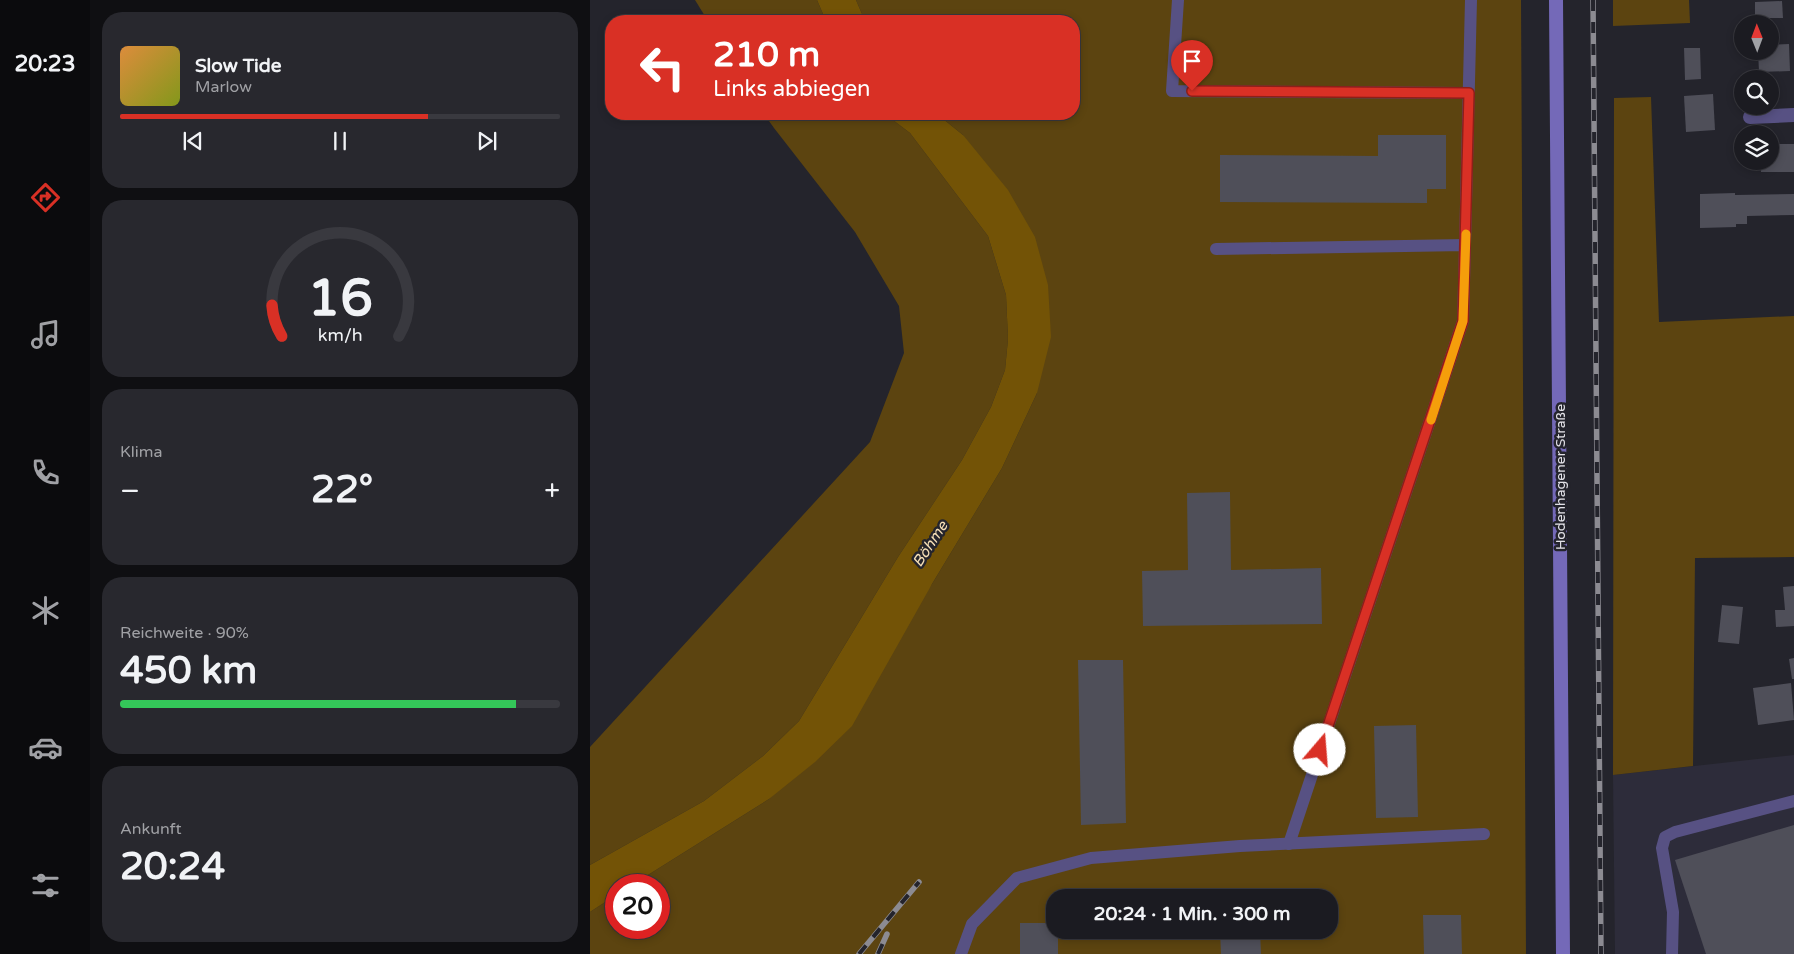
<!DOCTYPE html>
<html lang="de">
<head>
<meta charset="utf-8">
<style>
  :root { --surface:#1b1b21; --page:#28282e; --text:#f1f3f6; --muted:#a0a1a5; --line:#39393f; --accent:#d93025 }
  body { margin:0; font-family:"Varela Round",sans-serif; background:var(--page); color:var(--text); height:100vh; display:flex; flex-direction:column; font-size:19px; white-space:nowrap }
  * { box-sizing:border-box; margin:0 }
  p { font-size:16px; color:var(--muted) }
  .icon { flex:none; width:28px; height:28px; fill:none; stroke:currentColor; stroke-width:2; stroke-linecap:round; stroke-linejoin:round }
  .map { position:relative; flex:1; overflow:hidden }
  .panel { display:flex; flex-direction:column; gap:12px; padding:12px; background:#0f0f12; width:500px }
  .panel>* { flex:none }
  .top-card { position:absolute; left:15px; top:15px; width:475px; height:105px; border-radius:20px; box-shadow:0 2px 8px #0003,0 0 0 1px var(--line); background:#d93025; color:#fff; overflow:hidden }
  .needle { width:32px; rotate:359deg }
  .tools { position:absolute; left:1144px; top:15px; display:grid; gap:10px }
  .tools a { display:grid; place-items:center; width:45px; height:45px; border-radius:50%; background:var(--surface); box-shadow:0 2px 8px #0003,0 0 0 1px var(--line); font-size:25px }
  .speed { position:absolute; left:15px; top:874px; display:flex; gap:10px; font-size:25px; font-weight:700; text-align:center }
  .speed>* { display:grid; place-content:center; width:65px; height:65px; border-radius:50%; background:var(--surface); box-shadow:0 2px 8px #0003,0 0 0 1px var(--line); line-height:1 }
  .speed .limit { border:8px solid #d22; background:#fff; color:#111 }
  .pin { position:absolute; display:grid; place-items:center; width:42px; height:42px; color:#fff; margin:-51px -21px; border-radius:50% 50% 50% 0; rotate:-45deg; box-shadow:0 0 5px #0007 }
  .pin .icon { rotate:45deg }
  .me { position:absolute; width:55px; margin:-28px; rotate:18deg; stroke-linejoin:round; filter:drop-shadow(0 0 4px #0008) }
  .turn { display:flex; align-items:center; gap:18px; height:105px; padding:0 25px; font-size:22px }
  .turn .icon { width:65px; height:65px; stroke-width:2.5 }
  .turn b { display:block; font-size:35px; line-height:42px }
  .big { font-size:38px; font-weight:700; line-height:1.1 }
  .panel .tile { flex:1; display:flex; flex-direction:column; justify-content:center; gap:8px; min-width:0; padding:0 18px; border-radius:20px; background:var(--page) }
  .panel .dial { align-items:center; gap:0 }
  .dial svg { height:130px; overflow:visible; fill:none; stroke:var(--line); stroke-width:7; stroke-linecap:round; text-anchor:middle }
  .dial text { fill:var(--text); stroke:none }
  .song { display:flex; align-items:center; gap:15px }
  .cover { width:60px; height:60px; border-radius:8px; background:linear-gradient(135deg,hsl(30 70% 55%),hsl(70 70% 35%)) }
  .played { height:5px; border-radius:2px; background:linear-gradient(90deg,var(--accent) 70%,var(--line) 70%) }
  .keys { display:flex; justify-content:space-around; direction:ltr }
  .heat { display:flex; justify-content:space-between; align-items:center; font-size:28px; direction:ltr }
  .charge { height:8px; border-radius:4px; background:linear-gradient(90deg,#34c759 90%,var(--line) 0) }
  .trip { position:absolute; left:456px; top:889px; width:292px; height:50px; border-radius:20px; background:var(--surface); box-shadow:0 2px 8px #0003,0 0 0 1px var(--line); font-weight:700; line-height:50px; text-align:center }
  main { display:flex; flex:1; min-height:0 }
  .menu { display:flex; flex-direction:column; width:90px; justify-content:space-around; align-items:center; background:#0b0b0d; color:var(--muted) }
  .menu .icon { width:35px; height:35px }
  .menu .selected { color:var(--accent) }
  .menu b { font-size:22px; color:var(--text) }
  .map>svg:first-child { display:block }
</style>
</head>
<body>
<main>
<nav class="menu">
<b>20:23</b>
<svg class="icon selected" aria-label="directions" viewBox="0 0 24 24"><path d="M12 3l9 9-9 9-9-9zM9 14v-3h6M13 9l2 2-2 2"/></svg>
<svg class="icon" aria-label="music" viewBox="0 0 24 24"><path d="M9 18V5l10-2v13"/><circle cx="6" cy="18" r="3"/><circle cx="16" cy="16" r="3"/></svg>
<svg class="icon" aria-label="phone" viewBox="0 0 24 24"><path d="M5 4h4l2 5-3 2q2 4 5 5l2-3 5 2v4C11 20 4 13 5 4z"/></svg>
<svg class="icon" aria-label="climate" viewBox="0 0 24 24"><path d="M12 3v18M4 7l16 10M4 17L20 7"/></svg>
<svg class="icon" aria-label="car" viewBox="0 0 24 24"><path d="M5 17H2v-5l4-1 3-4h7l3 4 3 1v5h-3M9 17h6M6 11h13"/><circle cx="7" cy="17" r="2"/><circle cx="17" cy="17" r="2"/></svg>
<svg class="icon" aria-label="filters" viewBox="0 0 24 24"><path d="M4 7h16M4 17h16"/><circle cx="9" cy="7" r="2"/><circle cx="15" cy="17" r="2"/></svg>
</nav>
<section class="panel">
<div class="tile">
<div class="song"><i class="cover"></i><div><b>Slow Tide</b><p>Marlow</p></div></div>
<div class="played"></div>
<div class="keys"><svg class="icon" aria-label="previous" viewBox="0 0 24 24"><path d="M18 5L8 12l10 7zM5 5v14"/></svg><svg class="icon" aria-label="pause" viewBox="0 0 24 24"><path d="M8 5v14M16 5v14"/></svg><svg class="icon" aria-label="next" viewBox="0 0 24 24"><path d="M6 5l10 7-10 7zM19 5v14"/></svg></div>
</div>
<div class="tile dial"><svg viewBox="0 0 100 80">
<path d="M14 69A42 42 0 1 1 86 69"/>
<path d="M14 69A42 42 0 0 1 8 50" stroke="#d93025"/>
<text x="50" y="56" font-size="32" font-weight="700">16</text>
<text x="50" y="72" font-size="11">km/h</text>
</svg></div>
<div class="tile"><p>Klima</p>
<div class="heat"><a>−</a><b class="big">22°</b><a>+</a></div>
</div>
<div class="tile"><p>Reichweite · 90%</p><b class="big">450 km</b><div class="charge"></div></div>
<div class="tile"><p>Ankunft</p><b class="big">20:24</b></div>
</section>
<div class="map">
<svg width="1204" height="954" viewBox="0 0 1204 954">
  <rect width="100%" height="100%" fill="#24242c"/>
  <!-- built -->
  <polygon fill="#2d2c3a" points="1204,755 1204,954 1025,954 1023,775"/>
  <!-- green -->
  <g fill="#5c4410" fill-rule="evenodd">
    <polygon points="105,0 227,0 236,21 118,21"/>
    <path d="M266,0h665l5,954h-936v-42l26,-17v33h43v-43h-27l137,-86 163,-215 70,-116 35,-75 -74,-258 -26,-21h137v-93h-209zM465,898h275v32h-275z"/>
    <polygon points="1023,0 1099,0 1100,23 1023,26"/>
    <polygon points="1061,97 1069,322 1204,316 1204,557 1105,558 1103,766 1023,775 1024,98"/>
    <polygon points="174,114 295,114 320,133 398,236 416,295 418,339 415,370 401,407 372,460 308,557 209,721 173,756 114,801 0,865 0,747 280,442 314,353 309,306 265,232 184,128"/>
  </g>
  <!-- water -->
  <g fill="#735306">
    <polygon points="227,0 266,0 275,21 236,21"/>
    <polygon points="295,114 347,114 373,135 418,190 445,237 458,285 461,337 447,393 412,468 342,584 262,726 225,762 179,799 42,885 26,885 26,895 0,912 0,865 114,801 173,756 209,721 308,557 372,460 401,407 415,370 418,339 416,295 398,236 320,133"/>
  </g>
  <!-- building -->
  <g fill="#4f4f59">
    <polygon points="1192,1 1193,18 1165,18 1165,2"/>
    <polygon points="1199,44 1200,71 1169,72 1168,51 1180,51 1180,45"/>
    <polygon points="1094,48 1110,48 1111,79 1095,80"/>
    <polygon points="1123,94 1125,130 1096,132 1094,96"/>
    <polygon points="788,135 856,135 856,189 837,189 837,203 630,202 630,155 788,156"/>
    <polygon points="1180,144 1204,144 1204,172 1171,172 1170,161 1180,161"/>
    <polygon points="1145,193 1145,195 1204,194 1204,215 1157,216 1157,224 1146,224 1146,227 1110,228 1110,194"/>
    <polygon points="640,492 641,570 731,568 732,624 553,626 552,571 598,570 597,493"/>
    <polygon points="1204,586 1204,626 1186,627 1185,610 1195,610 1193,587"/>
    <polygon points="1132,605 1153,607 1149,644 1128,642"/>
    <polygon points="1204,658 1204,679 1202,679 1199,659"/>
    <polygon points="488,660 533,660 536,823 491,825"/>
    <polygon points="1201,683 1204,720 1168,725 1163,688"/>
    <polygon points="826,725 828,817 786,818 784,726"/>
    <polygon points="1204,825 1204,954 1116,954 1085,860"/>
    <polygon points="833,915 871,915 872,954 834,954"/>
    <polygon points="430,923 465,923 465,930 468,930 468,954 430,954"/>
    <polygon points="630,930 670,930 671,954 631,954"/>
  </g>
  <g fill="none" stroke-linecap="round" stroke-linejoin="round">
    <!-- service -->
    <g stroke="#575183" stroke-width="12">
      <polyline points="588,0 582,91 879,93"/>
      <polyline points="875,245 881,0"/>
      <polyline points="626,249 875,245 873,321 699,844"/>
      <polyline points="371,954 382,924 427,878 501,858 650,846 894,834"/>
      <polyline points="1082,954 1083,912 1072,848 1075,837 1085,832 1204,801"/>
    </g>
    <!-- minor -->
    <polyline stroke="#575183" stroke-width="14" points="1160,117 1204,115"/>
    <!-- secondary -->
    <polyline stroke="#7469b8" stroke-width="14" points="966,0 973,954"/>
    <!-- rail casing -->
    <g stroke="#8c8b92" stroke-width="5.5">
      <g id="rail">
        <polyline points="1003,0 1011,954"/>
        <polyline points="269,954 329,882"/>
        <polyline points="288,954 297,934"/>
      </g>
    </g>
    <!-- rail -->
    <use href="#rail" stroke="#24242c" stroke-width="4" stroke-dasharray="11" stroke-linecap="butt"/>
  </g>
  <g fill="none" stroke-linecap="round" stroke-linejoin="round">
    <!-- route casing -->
    <g stroke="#8d1f18" stroke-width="12">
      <polyline id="route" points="602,91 879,93 873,321 730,750"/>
    </g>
    <!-- route -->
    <use href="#route" stroke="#d93025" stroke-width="9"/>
    <!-- slow -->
    <polyline stroke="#f59e0b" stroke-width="9" points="841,420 873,321 876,234"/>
  </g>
  <g text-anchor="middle" stroke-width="5" stroke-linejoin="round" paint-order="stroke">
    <!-- street labels -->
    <g font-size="14" fill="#e2e1e7" stroke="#24242c">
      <text transform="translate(970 477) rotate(-90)" y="5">Hodenhagener Straße</text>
    </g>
    <!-- water labels -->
    <g font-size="15" font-style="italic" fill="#f7e0b7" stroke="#24242c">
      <text transform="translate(340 544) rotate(-57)" y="5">Böhme</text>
    </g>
  </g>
</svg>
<div class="tools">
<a><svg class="needle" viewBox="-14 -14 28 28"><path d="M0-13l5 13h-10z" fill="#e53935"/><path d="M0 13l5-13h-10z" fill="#a0a1a5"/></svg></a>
<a><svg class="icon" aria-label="search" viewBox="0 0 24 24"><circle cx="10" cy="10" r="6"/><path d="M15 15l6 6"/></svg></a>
<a><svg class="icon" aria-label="layers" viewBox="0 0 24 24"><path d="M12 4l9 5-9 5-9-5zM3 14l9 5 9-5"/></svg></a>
</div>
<div class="speed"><div class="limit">20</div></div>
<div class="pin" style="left:602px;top:91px;background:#d93025"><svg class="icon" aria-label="arrive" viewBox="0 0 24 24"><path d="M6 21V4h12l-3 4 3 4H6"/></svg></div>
<svg class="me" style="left:730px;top:750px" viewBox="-20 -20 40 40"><circle r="19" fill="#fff"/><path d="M0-13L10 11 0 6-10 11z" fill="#d93025"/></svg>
<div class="trip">20:24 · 1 Min. · 300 m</div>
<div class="top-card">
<div class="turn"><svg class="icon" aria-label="left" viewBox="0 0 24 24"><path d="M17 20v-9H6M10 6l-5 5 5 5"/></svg><div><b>210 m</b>Links abbiegen</div></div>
</div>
</div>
</main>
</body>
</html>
